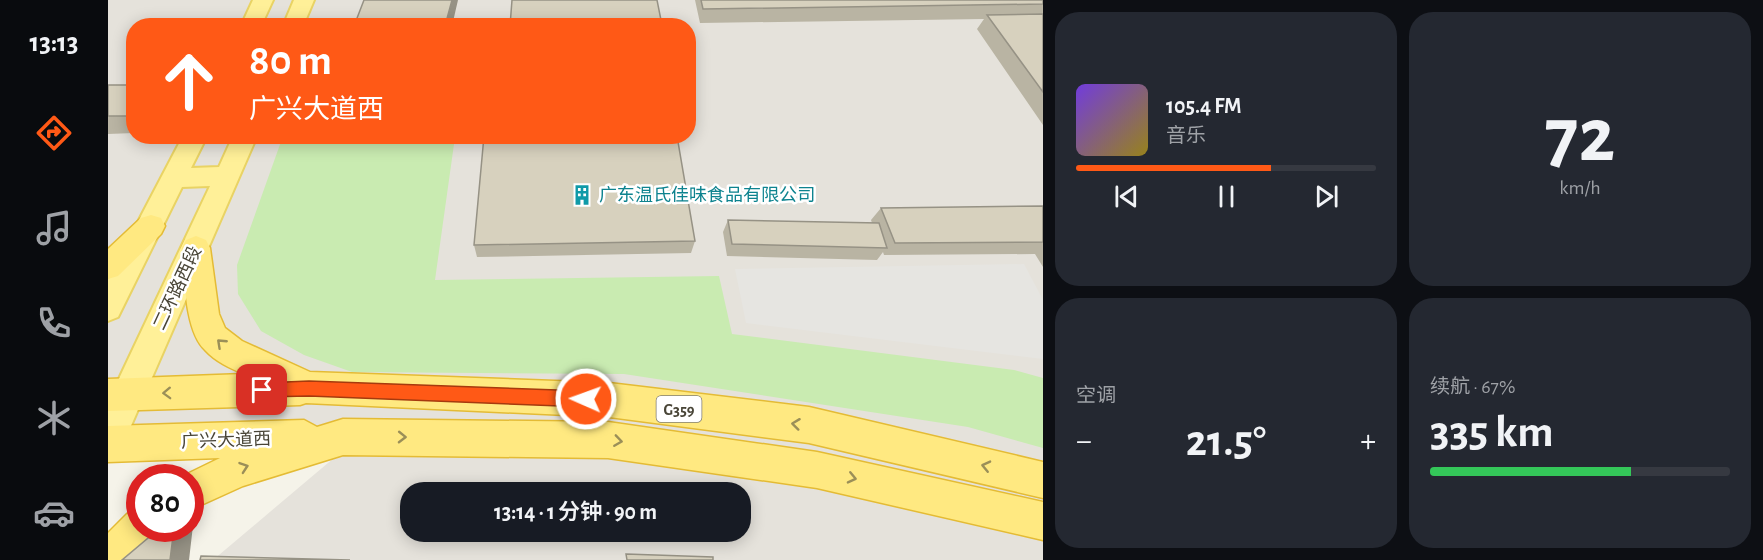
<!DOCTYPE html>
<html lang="zh">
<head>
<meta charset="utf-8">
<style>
  :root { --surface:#171b24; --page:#242831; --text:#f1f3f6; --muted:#9ea1a6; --line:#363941; --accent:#ff5916 }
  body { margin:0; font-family:"Alegreya Sans","Noto Sans SC",sans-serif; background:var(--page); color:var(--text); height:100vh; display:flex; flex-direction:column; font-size:22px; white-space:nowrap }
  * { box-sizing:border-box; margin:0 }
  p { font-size:20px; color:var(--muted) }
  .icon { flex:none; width:33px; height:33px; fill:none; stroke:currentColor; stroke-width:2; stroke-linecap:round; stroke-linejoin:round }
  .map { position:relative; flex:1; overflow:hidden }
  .drawer { display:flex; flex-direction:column; gap:12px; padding:12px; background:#0d0f14; width:720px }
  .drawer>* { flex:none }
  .top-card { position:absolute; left:18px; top:18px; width:570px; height:126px; border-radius:24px; box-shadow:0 3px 15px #0003; background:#ff5916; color:#fff; overflow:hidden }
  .speed { position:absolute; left:18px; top:464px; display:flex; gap:12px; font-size:30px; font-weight:700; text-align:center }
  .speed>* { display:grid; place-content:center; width:78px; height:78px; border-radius:50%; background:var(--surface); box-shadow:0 3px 15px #0003; line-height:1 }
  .speed .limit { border:9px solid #d22; background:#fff; color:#111 }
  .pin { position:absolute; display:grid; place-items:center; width:51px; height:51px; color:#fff; margin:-26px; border-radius:12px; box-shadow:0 3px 9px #0006 }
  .me { position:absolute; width:66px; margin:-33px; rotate:272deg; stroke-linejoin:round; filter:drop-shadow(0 0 4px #0008) }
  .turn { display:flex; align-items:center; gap:21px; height:126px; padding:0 24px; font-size:27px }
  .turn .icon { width:78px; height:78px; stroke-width:2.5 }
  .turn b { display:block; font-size:42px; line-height:51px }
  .big { font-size:45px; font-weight:600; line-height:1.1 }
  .drawer .card { flex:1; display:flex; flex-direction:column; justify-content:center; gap:9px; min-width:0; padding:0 21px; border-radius:24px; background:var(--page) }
  .drawer .dial { align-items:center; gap:0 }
  .dial b { font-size:78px; line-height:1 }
  .song { display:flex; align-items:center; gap:18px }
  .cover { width:72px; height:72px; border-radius:9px; background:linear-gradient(135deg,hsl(260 70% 55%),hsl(50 70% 35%)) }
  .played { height:6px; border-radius:3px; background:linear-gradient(90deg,var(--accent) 65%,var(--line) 65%) }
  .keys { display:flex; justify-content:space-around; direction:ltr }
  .heat { display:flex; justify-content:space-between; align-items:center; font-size:33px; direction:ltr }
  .charge { height:9px; border-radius:4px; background:linear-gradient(90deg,#34c759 67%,var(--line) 0) }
  .drawer .tiles { flex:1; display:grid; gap:12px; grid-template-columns:repeat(2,1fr) }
  .trip { position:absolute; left:292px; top:482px; width:351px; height:60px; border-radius:24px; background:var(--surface); box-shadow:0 3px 15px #0003; font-weight:600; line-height:60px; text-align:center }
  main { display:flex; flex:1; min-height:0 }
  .dock { display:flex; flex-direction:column; width:108px; justify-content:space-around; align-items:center; background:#090b0e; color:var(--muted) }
  .dock .icon { width:42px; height:42px }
  .dock .on { color:var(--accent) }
  .dock b { font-size:27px; color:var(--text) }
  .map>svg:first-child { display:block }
</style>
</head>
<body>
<main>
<nav class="dock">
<b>13:13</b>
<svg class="icon on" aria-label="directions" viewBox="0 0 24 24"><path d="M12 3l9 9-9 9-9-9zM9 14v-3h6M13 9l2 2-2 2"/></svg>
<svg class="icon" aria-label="music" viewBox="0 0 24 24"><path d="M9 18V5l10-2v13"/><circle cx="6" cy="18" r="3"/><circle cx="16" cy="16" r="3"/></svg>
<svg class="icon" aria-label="phone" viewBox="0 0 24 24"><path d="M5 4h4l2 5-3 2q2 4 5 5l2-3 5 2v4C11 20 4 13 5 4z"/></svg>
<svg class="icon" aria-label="climate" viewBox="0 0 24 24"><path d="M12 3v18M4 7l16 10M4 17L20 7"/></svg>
<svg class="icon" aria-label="car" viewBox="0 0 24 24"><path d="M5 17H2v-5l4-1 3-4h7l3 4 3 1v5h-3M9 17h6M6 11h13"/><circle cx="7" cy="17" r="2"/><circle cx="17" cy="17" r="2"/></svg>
</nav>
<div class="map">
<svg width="935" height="560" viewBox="0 0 935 560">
  <rect width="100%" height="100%" fill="#f5f3e9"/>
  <!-- industrial -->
  <path fill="#e5e2db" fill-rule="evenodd" d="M0,0h935v560h-830l141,-119 -246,-16zM26,26h554v110h-554zM303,492h330v39h-330z"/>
  <!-- green -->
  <polygon fill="#c9ebb1" points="175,136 347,137 327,280 611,276 624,334 906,370 935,378 935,448 860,427 516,374 244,372 196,355 153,331 130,294 129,265"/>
  <!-- parking -->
  <polygon fill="#e6e5e1" points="916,264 935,300 935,359 638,323 627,269"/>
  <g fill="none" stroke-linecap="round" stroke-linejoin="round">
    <!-- primary casing -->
    <g stroke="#e9d364" stroke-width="4">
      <g id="primary">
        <polygon points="145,0 165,0 153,26 133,26"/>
        <polygon points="186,0 206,0 195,26 175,26"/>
        <polygon points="75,136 99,136 83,168 111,167 125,136 149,136 12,451 0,456 0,402 102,186 74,187 10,317 0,321 0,279"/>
      </g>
    </g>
    <!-- trunk casing -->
    <g stroke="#e4bb35" stroke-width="3">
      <g id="trunk">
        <polygon points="43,215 53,218 57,226 53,234 10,276 0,279 0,249 33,218"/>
        <path d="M88,236l10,4 4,8 9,66 6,14 17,13 68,31 299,11 200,24 234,55v36l-234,-55 -200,-26 -303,-14 -6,2 -192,6v-32l136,-5c-14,-6 -28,-12 -39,-24 -21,-20 -20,-74 -23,-102l4,-8z"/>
        <polygon points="235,419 500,422 709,452 935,502 935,540 709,488 500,458 235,455 135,486 82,510 82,477 73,477 112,458 0,462 0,426 196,420 209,427"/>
        <polygon points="32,509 32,528 52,528 47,542 29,560 0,560 0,533 19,514"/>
      </g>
    </g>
    <!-- primary -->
    <use href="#primary" fill="#fff098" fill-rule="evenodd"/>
    <!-- trunk -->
    <use href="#trunk" fill="#ffe981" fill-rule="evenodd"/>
  </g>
  <!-- wall -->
  <g fill="#b9b4a3">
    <polygon points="587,0 935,0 935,125 869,29 876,19 592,23"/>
    <polygon points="0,85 26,85 26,133 0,134"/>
    <polygon points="935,206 935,267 927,254 776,255 775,252 769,260 619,256 615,232 620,220 764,223 763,220 773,208"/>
    <polygon points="587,241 583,253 369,257 366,245"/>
  </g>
  <!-- shaded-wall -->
  <g fill="#969285">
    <polygon points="344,0 350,0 344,26 337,26"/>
    <polygon points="82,517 86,517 81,560 62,560 66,528 82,528"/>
  </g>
  <!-- building -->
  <g fill="#d7d1be" stroke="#969285" stroke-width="1.5">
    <polygon points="256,0 344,0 337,26 246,26"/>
    <polygon points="404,0 549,0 554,25 402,26"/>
    <polygon points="593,0 935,0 935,4 595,9"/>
    <polygon points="935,14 935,92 879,15"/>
    <rect x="0" y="85" width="26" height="31"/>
    <polygon points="376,136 569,136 587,241 366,245"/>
    <polygon points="935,206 935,242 787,243 773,208"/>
    <polygon points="620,220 771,223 779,248 624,244"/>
    <polygon points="52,528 66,528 62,560 14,560"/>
    <polygon points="518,554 605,557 605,560 519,560"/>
    <polygon points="93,556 242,560 92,560"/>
  </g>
  <!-- one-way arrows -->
  <defs><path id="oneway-chevron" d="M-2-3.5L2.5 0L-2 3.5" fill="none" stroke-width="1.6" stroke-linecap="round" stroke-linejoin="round" transform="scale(1.5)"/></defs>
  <g stroke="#9b8f58">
    <use href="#oneway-chevron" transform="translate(113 343) rotate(-137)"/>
    <use href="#oneway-chevron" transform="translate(59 393) rotate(178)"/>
    <use href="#oneway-chevron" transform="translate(688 424) rotate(-173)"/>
    <use href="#oneway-chevron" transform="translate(294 437) rotate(1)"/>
    <use href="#oneway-chevron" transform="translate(510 441) rotate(8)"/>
    <use href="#oneway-chevron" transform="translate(878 466) rotate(-167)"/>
    <use href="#oneway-chevron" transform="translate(136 467) rotate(-19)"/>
    <use href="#oneway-chevron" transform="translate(744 478) rotate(13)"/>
  </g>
  <!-- route -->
  <polygon fill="#ff5916" stroke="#a63a0e" stroke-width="1.5" points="201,381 478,391 483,394 486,399 483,404 478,407 201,396 154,397 148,395 146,390 148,385 154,383"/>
  <!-- icons -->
  <defs>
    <g id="building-bare" transform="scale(1.62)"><path d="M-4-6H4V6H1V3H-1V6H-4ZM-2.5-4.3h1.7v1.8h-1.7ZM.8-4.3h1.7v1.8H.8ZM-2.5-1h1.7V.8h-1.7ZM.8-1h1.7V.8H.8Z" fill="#0f9aa8" stroke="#fff" stroke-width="2.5" paint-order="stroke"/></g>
  </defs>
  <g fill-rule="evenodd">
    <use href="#building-bare" x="474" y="195"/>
  </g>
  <g text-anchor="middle" stroke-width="5" stroke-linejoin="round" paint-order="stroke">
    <!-- shield labels -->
    <rect fill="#fff" stroke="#807d73" stroke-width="1.5" x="548.5" y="396" width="45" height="26" rx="4.5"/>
    <g font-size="16" font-weight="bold" fill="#494537">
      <text x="571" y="415">G359</text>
    </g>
    <!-- culture labels -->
    <g font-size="18" fill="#0d838f" stroke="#fff" text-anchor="start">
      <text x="491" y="201">广东温氏佳味食品有限公司</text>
    </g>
    <!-- street labels -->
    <g font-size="18" fill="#494537" stroke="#fff">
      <text transform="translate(69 288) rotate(-65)" y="6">二环路西段</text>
      <text transform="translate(118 440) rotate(-2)" y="6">广兴大道西</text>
    </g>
  </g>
</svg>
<div class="speed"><div class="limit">80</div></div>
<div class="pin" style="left:154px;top:390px;background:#d93025"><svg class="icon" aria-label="arrive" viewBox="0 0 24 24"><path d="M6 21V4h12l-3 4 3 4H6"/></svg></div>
<svg class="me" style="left:478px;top:399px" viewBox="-20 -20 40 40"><circle r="17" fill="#ff5916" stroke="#fff" stroke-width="3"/><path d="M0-11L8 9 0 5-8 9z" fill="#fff"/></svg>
<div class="trip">13:14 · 1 分钟 · 90 m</div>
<div class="top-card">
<div class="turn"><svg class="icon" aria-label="ahead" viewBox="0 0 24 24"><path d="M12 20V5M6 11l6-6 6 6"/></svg><div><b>80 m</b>广兴大道西</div></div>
</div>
</div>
<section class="drawer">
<div class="tiles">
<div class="card">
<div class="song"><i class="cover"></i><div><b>105.4 FM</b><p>音乐</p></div></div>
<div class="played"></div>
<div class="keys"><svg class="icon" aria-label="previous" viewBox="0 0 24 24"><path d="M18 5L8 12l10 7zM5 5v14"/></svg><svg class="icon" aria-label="pause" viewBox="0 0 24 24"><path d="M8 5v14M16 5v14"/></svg><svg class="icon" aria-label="next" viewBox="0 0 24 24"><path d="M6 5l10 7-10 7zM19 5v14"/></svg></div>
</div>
<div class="card dial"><b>72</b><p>km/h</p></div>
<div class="card"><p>空调</p>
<div class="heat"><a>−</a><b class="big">21.5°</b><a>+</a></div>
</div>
<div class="card"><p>续航 · 67%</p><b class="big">335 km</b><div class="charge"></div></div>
</div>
</section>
</main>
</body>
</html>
